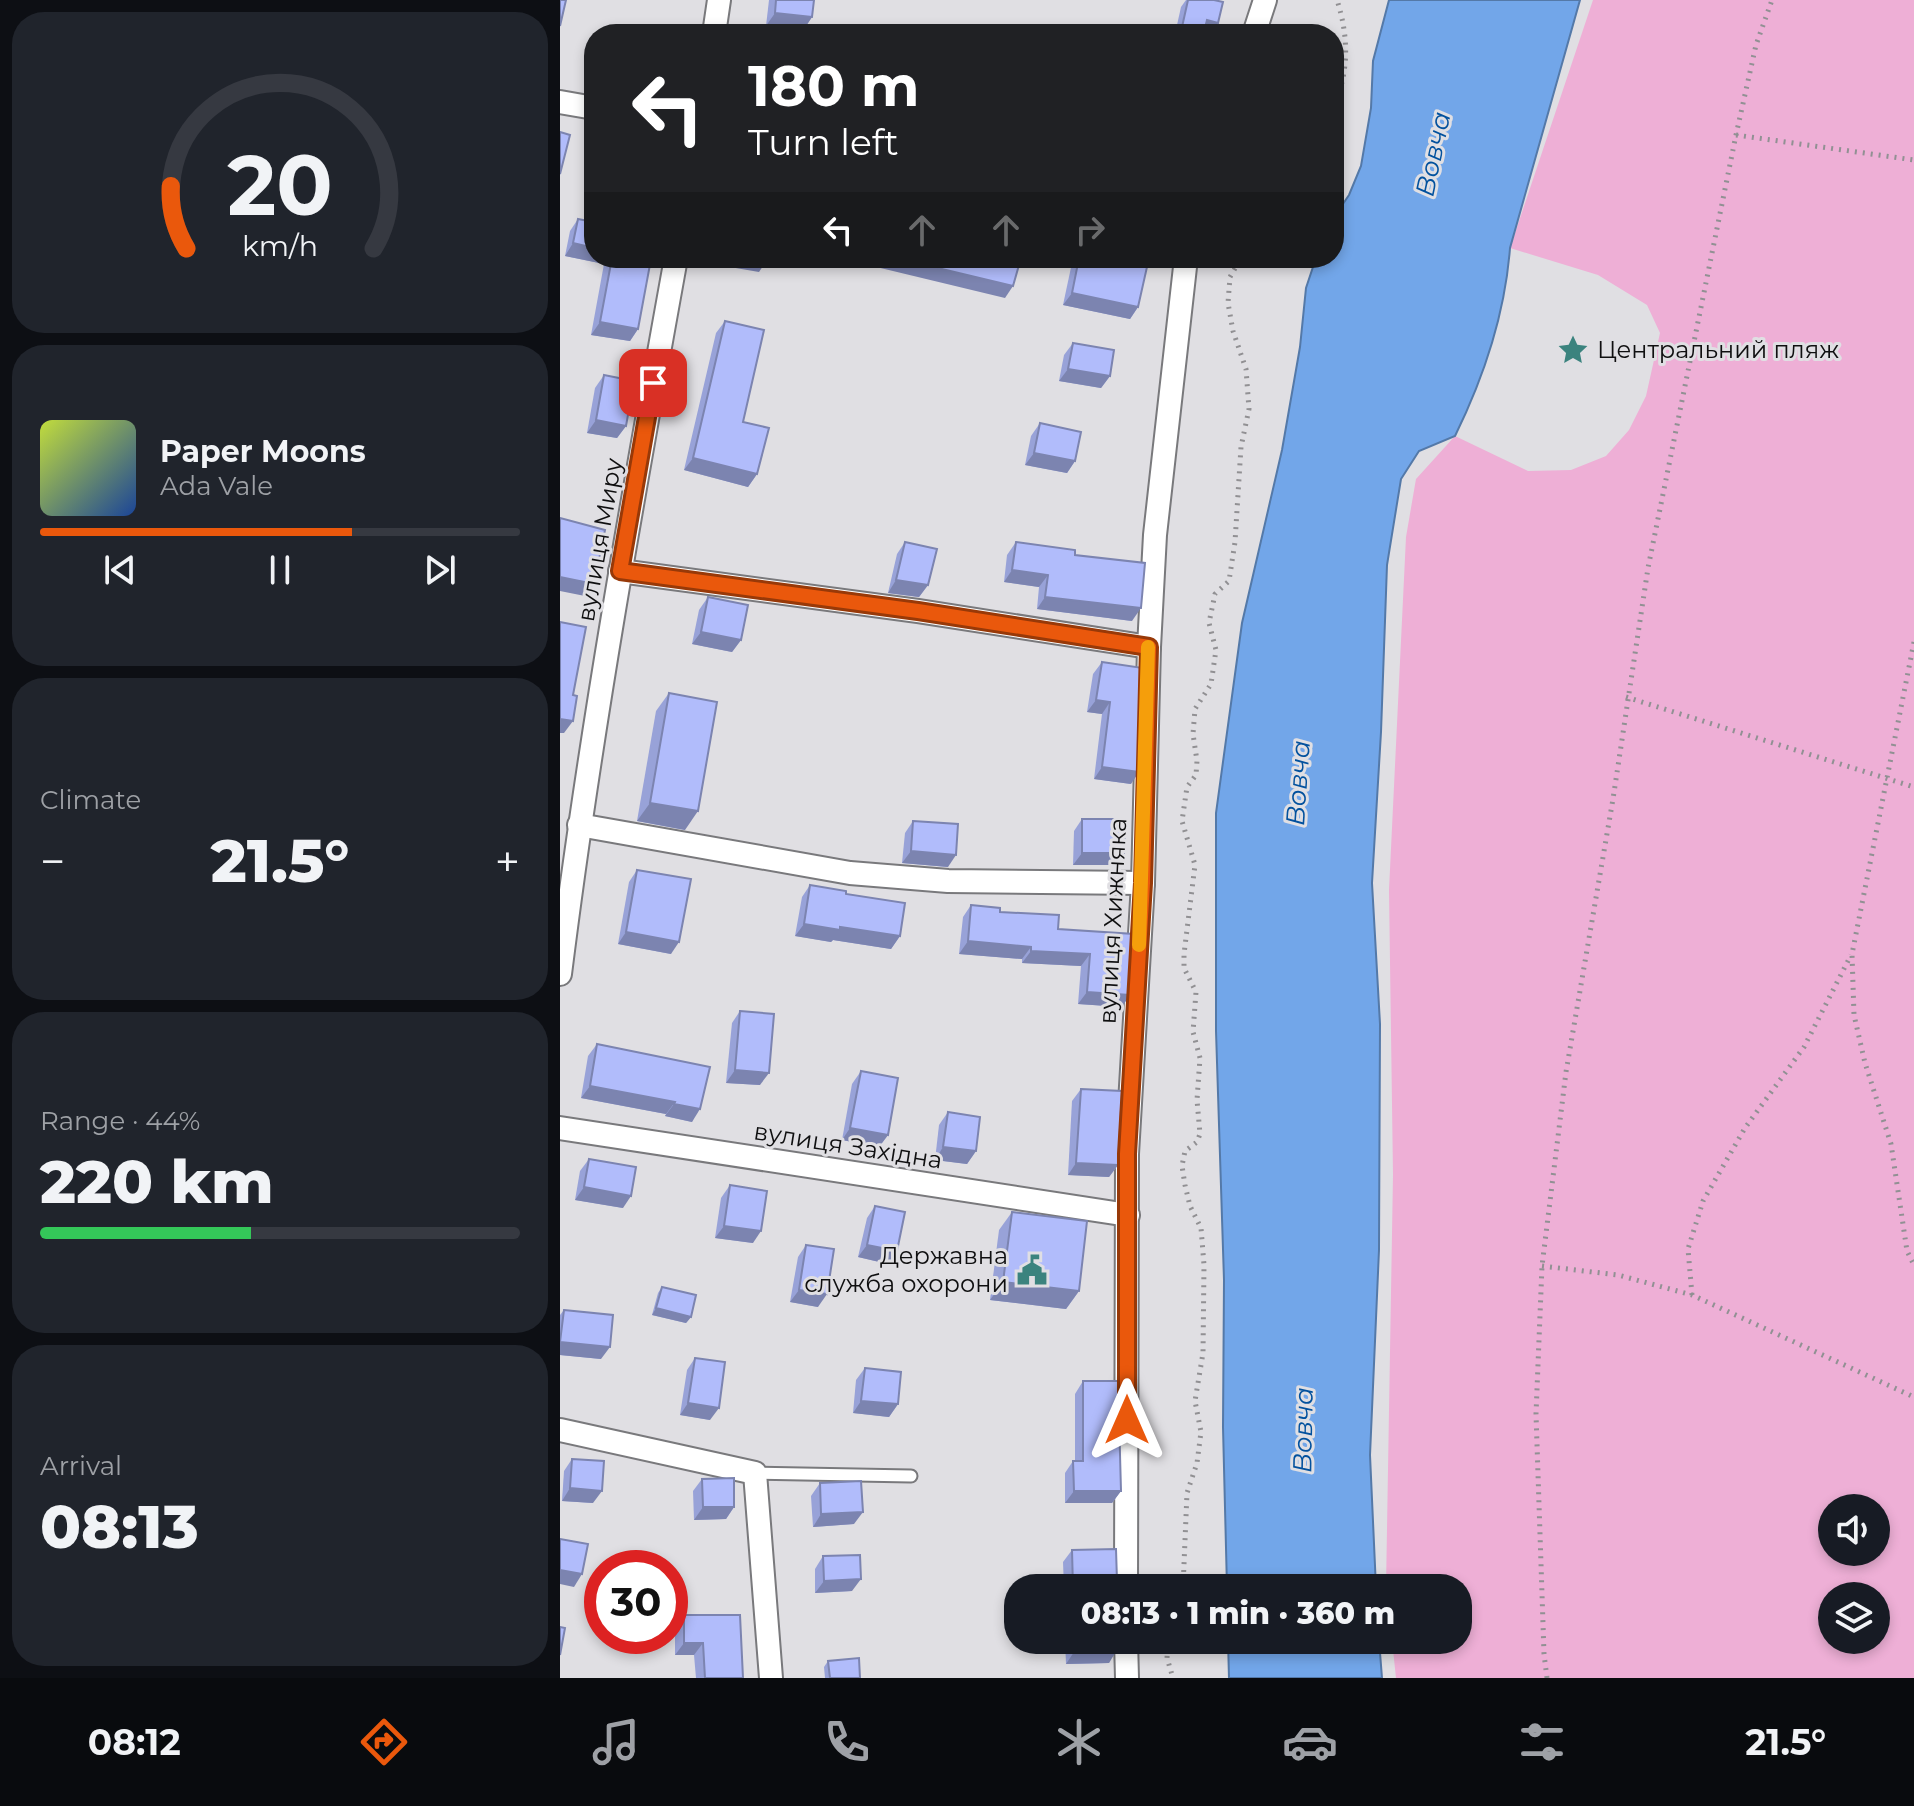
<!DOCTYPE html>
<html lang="en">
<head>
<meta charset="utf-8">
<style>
  :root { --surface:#171b24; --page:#20242c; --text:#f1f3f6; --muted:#9ea1a6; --line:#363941; --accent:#ea580c }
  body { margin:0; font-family:Montserrat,sans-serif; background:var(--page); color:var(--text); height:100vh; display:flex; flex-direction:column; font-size:30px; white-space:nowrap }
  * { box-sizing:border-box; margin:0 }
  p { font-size:26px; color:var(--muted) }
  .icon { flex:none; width:44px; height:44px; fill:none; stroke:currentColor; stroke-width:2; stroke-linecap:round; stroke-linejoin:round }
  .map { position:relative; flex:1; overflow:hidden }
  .details { display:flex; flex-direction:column; gap:12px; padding:12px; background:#0d0f14; width:560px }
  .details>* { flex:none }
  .hud { position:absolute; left:24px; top:24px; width:760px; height:244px; border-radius:32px; box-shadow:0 4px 12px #0003; background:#202124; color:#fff; overflow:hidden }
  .fabs { position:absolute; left:1258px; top:1494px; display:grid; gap:16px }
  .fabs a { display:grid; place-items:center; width:72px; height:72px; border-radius:50%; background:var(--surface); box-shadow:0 4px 12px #0003; font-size:40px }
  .speed { position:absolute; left:24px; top:1550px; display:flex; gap:16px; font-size:40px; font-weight:700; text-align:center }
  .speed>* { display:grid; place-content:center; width:104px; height:104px; border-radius:50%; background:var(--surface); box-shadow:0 4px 12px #0003; line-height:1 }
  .speed .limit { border:12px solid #d22; background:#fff; color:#111 }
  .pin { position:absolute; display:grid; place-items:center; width:68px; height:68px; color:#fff; margin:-34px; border-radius:16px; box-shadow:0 4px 12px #0006 }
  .me { position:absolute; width:88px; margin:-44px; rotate:0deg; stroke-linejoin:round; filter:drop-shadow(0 0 6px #0008) }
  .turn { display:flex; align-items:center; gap:28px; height:168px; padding:0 32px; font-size:36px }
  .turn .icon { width:104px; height:104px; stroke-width:2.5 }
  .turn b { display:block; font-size:56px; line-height:68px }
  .lanes { display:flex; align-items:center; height:76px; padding:0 32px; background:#0003; justify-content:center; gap:40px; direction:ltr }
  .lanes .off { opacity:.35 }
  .big { font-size:60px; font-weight:800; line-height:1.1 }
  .details .card { flex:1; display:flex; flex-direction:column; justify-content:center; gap:12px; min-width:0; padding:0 28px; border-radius:32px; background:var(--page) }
  .details .dial { align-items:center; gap:0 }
  .dial svg { height:208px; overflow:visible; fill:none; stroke:var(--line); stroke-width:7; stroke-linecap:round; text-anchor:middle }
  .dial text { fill:var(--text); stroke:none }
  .song { display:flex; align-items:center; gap:24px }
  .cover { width:96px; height:96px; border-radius:12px; background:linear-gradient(135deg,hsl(70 70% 55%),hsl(220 70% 35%)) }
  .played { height:8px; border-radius:4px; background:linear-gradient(90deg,var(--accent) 65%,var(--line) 65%) }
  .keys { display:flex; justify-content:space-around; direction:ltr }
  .heat { display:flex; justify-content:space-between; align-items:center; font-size:44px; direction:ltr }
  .charge { height:12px; border-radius:6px; background:linear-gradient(90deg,#34c759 44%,var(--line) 0) }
  .trip { position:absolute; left:444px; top:1574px; width:468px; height:80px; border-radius:32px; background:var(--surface); box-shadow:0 4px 12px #0003; font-weight:800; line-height:80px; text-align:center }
  .tab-bar { display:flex; height:128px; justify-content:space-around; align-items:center; background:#090b0e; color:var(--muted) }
  .tab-bar .icon { width:56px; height:56px }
  .tab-bar .active { color:var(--accent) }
  .tab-bar b { font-size:36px; color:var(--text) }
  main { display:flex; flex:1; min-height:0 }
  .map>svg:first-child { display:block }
</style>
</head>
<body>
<main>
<section class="details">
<div class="card dial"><svg viewBox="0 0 100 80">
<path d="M14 69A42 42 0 1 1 86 69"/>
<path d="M14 69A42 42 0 0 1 8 45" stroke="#ea580c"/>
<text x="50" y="56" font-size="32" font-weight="700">20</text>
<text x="50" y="72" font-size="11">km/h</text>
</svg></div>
<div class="card">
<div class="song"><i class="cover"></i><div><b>Paper Moons</b><p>Ada Vale</p></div></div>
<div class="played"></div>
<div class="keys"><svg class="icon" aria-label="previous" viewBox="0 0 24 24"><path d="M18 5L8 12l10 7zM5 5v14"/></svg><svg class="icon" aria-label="pause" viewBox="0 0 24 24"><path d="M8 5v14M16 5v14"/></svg><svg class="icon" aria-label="next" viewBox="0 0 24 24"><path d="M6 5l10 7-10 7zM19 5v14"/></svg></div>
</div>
<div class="card"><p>Climate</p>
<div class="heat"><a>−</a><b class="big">21.5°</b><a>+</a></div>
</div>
<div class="card"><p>Range · 44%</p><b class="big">220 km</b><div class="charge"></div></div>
<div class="card"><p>Arrival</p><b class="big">08:13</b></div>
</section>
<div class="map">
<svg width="1354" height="1678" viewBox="0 0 1354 1678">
  <rect width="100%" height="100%" fill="#e0dfe3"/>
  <!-- green -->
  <path fill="#eeafd6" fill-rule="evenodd" d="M1033,0h321v1678h-518l-4,-38h66v-52h-72l7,-413 -4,-285 17,-353 10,-58 39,-43 73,35 43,-1 35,-14 23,-26 17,-34 14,-63 -13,-28 -49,-30 -88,-27zM1272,1508h44v44h-44zM1272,1596h44v44h-44z"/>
  <!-- water -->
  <g fill="#72a6e9" stroke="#5479a8" stroke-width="2">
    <path d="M829,0h191l-70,248c-5,66 -26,129 -55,188l-36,15 -18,28 -14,86 -6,167 -9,151 8,141 -1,226 -9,205 6,133h-149l-4,-161 1,-147 -8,-249v-218l26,-190 40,-173 18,-103 6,-59 10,-30h18v-41l15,-22 12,-29 10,-58 2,-47z"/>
    <polygon points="668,1640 819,1640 822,1678 669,1678"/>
  </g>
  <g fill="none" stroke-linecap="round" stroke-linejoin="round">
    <!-- lane casing -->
    <g stroke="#79797c" stroke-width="15">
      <polyline id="lane" points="195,1473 351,1476"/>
    </g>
    <!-- street casing -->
    <g stroke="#79797c" stroke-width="26">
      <g id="street">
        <polyline points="154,34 159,0"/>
        <polyline points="694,34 705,0"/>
        <polyline points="0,102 34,108"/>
        <polyline points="60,571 358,611 589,647"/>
        <polyline points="19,825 290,873 388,881 583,883"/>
        <path d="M0,974c30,-240 73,-478 116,-716"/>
        <polyline points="0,1128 568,1215"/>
        <polyline points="0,1430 195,1473 211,1678"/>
        <polyline points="566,1588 567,1154 583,883 589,647 595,535 626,258"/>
        <polyline points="566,1640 567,1678"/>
      </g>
    </g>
    <!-- path -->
    <g stroke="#919093" stroke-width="5" stroke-dasharray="2 6" stroke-linecap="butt">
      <path d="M774,107c15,-37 15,-69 3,-107"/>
      <polyline points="1176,135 1354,160"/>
      <polyline points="1354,642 1292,954 1294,1015 1305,1063 1331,1144 1347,1251 1354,1265"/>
      <polyline points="1066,697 1354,787"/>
      <polyline points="982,1266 1058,1275 1132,1295 1354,1397"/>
      <polyline points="1132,1295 1128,1249 1143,1201 1185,1128 1244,1047 1291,955"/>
      <polyline points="623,1588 627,1493 637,1463 641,1432 635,1401 643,1353 644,1265 641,1228 630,1206 625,1185 622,1166 625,1151 637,1142 640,1134 637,1100 640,1058 633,1032 636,992 624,968 624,954 635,865 622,821 627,787 636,775 637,761 633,734 635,709 651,684 656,650 649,623 655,594 669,581 675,542 681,447 689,409 686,369 673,331 668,303 670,277 681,258"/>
      <polyline points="608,1640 607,1658 613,1678"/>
      <polyline points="987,1678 984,1654 976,1414 982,1266 1006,1072 1053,799 1088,568 1176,135 1196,45 1212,0"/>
    </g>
    <!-- lane -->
    <use href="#lane" stroke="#fff" stroke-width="11"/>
    <!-- street -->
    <use href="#street" stroke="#fff" stroke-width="22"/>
  </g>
  <!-- wall -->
  <g fill="#98a2d8">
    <polygon points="209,0 254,0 252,17 244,29 206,26"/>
    <polygon points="626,0 654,0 650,34 615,34 621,7"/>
    <polygon points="18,219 34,258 94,258 90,266 78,329 70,341 31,335 44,264 5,256 10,231"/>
    <polygon points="513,258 589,258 578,307 570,319 503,305"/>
    <polygon points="165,321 183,422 197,474 188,487 124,470 156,333"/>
    <polygon points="513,343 550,376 541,388 499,381 504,355"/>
    <polygon points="44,375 66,426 57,438 27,433 35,388"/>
    <polygon points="480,423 515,461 507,473 465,465 471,436"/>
    <polygon points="345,542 368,585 359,597 328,593 337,554"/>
    <polygon points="456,542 515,555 572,621 477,609 479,587 444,582 447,555"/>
    <polygon points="148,597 181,640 172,652 132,644 139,610"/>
    <polygon points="542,662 571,784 534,779 542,714 527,712 533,674"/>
    <polygon points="109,693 125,830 77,821 96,711"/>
    <polygon points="522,819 564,853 556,865 513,865 514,831"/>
    <polygon points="353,821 388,867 342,863 345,833"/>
    <polygon points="77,870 111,954 58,944 69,882"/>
    <polygon points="250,885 286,894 340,936 331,949 273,940 271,942 235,936 242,897"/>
    <polygon points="411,905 498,929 574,934 562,1007 518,1004 521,966 462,963 462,959 399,954 403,917"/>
    <polygon points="180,1011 200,1085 166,1083 172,1023"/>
    <polygon points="37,1044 150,1067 132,1122 105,1116 106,1114 21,1098 28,1056"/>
    <polygon points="301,1071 328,1135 319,1147 282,1140 292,1084"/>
    <polygon points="521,1089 558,1165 549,1177 508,1175 512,1101"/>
    <polygon points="388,1112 416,1151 407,1164 375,1160 379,1125"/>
    <polygon points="29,1159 63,1208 15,1200 20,1171"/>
    <polygon points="170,1185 193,1243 155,1238 161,1198"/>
    <polygon points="315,1206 337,1251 328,1264 298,1257 307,1218"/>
    <polygon points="452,1212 519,1291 506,1309 430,1300 439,1230"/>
    <polygon points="246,1245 258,1307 230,1302 238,1257"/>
    <polygon points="102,1287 131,1317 126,1323 92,1315 98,1293"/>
    <polygon points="4,1310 41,1359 0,1355 0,1315"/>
    <polygon points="135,1358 150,1420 120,1415 127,1370"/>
    <polygon points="305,1368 338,1404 329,1417 293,1413 296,1380"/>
    <polygon points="523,1381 561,1491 552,1503 505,1503 505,1473 513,1461 515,1461 515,1394"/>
    <polygon points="12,1459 33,1503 2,1501 4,1471"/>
    <polygon points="142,1479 174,1507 166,1519 134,1520 133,1491"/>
    <polygon points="260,1483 294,1524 253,1527 251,1496"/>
    <polygon points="512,1550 554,1588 504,1588 503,1562"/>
    <polygon points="263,1556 292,1591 255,1593 255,1569"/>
    <polygon points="124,1615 183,1678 136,1678 134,1655 115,1655 115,1627"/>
    <polygon points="505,1640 557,1640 549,1663 506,1664"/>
    <polygon points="268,1661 300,1678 265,1678 264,1667"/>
  </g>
  <!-- shaded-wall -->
  <g fill="#7c84b0">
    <polygon points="215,13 252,17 244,29 206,26"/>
    <polygon points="647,20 658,23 650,34 617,34 622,27"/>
    <polygon points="13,243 34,248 34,258 48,258 44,264 5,256"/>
    <polygon points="169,258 194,258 207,260 199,272 164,266"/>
    <polygon points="279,258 336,258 453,286 445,298"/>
    <polygon points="512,293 578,307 570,319 503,305"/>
    <polygon points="40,322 78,329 70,341 31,335"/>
    <polygon points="508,369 550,376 541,388 499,381"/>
    <polygon points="36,420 66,426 57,438 27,433"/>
    <polygon points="474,453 515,461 507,473 465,465"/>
    <polygon points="133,458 197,474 188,487 124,470"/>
    <polygon points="452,570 488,575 479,587 444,582"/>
    <polygon points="0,577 34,584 25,596 0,591"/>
    <polygon points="336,580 368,585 359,597 328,593"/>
    <polygon points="485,597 581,608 572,621 477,609"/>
    <polygon points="141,632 181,640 172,652 132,644"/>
    <polygon points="536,700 550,702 542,714 527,712"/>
    <polygon points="0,719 13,721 4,733 0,733"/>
    <polygon points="542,767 579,772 571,784 534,779"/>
    <polygon points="90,803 138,811 125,830 77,821"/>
    <polygon points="351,851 396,855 388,867 342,863"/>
    <polygon points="522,853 564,853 556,865 513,865"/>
    <polygon points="244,924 280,927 340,936 331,949 273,940 271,942 235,936"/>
    <polygon points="66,932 119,942 111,954 58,944"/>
    <polygon points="408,941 471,947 462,959 399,954"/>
    <polygon points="471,951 530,954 521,966 462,963"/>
    <polygon points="527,992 570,995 562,1007 518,1004"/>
    <polygon points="175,1070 209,1073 200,1085 166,1083"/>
    <polygon points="30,1086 115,1102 106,1114 21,1098"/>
    <polygon points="114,1104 140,1109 132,1122 105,1116"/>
    <polygon points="290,1128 328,1135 319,1147 282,1140"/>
    <polygon points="383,1147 416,1151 407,1164 375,1160"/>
    <polygon points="516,1163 558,1165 549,1177 508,1175"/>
    <polygon points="24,1187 71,1196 63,1208 15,1200"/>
    <polygon points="164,1226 201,1231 193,1243 155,1238"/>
    <polygon points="307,1245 337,1251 328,1264 298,1257"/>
    <polygon points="443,1282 519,1291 506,1309 430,1300"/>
    <polygon points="239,1290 267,1294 258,1307 230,1302"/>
    <polygon points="96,1308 131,1317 126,1323 92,1315"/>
    <polygon points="0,1342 50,1347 41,1359 0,1355"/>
    <polygon points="301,1401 338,1404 329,1417 293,1413"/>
    <polygon points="128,1403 159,1408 150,1420 120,1415"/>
    <polygon points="10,1488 42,1491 33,1503 2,1501"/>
    <polygon points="514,1491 561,1491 552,1503 505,1503"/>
    <polygon points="143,1507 174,1507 166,1519 134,1520"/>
    <polygon points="303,1512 294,1524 253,1527 261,1514"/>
    <polygon points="0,1570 22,1574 14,1587 0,1584"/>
    <polygon points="301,1579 292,1591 255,1593 264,1581"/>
    <polygon points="124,1643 143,1643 134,1655 115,1655"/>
    <polygon points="557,1650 549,1663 506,1664 514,1652"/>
  </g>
  <!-- building -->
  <g fill="#b1bcfb" stroke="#7c84b0" stroke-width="2">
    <polygon points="0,0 6,0 0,26"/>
    <polygon points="216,0 254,0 252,17 215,13"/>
    <polygon points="628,0 654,0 663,2 658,23 647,20 644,32 622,27"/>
    <polygon points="96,28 125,34 95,34"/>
    <polygon points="0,132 10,135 0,174"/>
    <polygon points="18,219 34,222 34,248 13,243"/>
    <polygon points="52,258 94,258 94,260 91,259 78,329 40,322"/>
    <polygon points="336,258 461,258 453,286"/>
    <polygon points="519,258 589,258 578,307 512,293"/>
    <polygon points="165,321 204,330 183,422 209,428 197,474 133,458"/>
    <polygon points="513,343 554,350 550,376 508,369"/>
    <polygon points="44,375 74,381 66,426 36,420"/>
    <polygon points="480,423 521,432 515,461 474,453"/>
    <polygon points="0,518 45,530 34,584 0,577"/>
    <polygon points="345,542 377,549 368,585 336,580"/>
    <polygon points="456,542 515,550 515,555 585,563 581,608 485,597 488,575 452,570"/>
    <polygon points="148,597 188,605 181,640 141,632"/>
    <polygon points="0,622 26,627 13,695 17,696 13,721 0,719"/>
    <polygon points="542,662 583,668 579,772 542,767 550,702 536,700"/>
    <polygon points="109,693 157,702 138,811 90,803"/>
    <polygon points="522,819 565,819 564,853 522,853"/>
    <polygon points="353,821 398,824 396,855 351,851"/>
    <polygon points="77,870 131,879 119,942 66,932"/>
    <polygon points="250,885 286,891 286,894 345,903 340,936 280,927 280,930 244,924"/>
    <polygon points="411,905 440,908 440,912 499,915 498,929 574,934 570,995 527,992 530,954 471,951 471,947 408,941"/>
    <polygon points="180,1011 214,1014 209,1073 175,1070"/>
    <polygon points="37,1044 150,1067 140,1109 114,1104 115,1102 30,1086"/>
    <polygon points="301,1071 338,1078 328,1135 290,1128"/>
    <polygon points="521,1089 562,1091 558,1165 516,1163"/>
    <polygon points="388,1112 420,1117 416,1151 383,1147"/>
    <polygon points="29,1159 76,1167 71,1196 24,1187"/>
    <polygon points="170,1185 207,1191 201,1231 164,1226"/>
    <polygon points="315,1206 345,1212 337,1251 307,1245"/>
    <polygon points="452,1212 527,1221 519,1291 443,1282"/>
    <polygon points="246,1245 274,1249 267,1294 239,1290"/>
    <polygon points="102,1287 136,1295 131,1317 96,1308"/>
    <polygon points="4,1310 53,1315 50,1347 0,1342"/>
    <polygon points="135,1358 165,1362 159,1408 128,1403"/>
    <polygon points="305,1368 341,1372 338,1404 301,1401"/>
    <polygon points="523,1381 558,1381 561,1491 514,1491 513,1461 523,1461"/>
    <polygon points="12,1459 44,1461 42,1491 10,1488"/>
    <polygon points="174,1478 174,1507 143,1507 142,1479"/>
    <polygon points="301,1481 303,1512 261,1514 260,1483"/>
    <polygon points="0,1539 28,1544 22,1574 0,1570"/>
    <polygon points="556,1549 557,1581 554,1581 554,1588 513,1588 512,1550"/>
    <polygon points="300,1555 301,1579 264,1581 263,1556"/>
    <polygon points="124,1615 180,1615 183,1678 145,1678 143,1643 124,1643"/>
    <polygon points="0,1627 5,1628 0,1655"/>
    <polygon points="514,1640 557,1640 557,1650 514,1652"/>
    <polygon points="299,1658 300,1678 270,1678 268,1661"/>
  </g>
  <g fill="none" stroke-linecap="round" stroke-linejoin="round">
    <!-- route casing -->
    <g stroke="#983908" stroke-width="20">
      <polyline id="route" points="93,383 60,571 358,611 589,647 583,883 567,1154 567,1420"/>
    </g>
    <!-- route -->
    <use href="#route" stroke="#ea580c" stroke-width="14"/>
    <!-- slow -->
    <polyline stroke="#f59e0b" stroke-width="14" points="579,945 588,647"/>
  </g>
  <!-- icons -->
  <defs>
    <g id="sight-bare" transform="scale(2.4)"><path d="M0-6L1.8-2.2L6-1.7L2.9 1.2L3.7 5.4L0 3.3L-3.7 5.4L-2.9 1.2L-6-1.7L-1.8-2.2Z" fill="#3b837e" stroke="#e0dfe3" stroke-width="2.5" paint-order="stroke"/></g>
    <g id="civic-bare" transform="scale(2.4)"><path d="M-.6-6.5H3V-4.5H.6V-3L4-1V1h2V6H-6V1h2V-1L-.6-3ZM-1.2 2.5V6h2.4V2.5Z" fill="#3b837e" stroke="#e0dfe3" stroke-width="2.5" paint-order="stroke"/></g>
  </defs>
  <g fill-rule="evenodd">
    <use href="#sight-bare" x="1013" y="350"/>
    <use href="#civic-bare" x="472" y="1270"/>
  </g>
  <g text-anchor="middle" stroke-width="6" stroke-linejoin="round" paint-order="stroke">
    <!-- poi labels -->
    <g font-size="24" fill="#0f0f10" stroke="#e0dfe3" text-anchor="start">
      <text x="1037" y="358">Центральний пляж</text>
      <text x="448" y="1264" text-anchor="end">Державна<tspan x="448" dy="28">служба охорони</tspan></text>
    </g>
    <!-- street labels -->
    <g font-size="24" fill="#0f0f10" stroke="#e0dfe3">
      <text transform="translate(40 540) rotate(-80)" y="8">вулиця Миру</text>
      <text transform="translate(553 921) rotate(-87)" y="8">вулиця Хижняка</text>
      <text transform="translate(288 1146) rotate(9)" y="8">вулиця Західна</text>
    </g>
    <!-- water labels -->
    <g font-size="26" font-style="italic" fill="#02519e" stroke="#e0dfe3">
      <text transform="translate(873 154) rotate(-78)" y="9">Вовча</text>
      <text transform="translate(738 783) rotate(-86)" y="9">Вовча</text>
      <text transform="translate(743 1430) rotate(-89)" y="9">Вовча</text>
    </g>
  </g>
</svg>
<div class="fabs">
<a><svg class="icon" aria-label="sound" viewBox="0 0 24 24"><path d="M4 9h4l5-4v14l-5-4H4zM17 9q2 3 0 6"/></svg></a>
<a><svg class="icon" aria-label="layers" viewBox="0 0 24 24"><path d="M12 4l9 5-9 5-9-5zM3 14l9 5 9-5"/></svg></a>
</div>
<div class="speed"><div class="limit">30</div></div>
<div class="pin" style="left:93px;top:383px;background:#d93025"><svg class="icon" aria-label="arrive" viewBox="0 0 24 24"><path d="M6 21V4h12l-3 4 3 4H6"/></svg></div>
<svg class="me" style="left:567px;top:1420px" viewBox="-20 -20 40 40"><path d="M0-17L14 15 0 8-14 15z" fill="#ea580c" stroke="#fff" stroke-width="4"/></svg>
<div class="trip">08:13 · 1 min · 360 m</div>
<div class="hud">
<div class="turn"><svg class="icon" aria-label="left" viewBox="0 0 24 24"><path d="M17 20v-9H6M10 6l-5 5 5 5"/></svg><div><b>180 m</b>Turn left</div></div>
<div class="lanes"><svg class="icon" aria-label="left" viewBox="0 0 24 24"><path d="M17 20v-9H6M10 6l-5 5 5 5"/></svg><svg class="icon off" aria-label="ahead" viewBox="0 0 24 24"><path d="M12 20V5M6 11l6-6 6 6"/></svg><svg class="icon off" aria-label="ahead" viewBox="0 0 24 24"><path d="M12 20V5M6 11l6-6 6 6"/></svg><svg class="icon off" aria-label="right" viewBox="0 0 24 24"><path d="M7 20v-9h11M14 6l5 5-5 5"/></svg></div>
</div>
</div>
</main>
<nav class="tab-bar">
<b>08:12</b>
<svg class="icon active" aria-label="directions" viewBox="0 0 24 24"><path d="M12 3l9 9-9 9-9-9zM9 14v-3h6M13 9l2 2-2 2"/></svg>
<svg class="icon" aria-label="music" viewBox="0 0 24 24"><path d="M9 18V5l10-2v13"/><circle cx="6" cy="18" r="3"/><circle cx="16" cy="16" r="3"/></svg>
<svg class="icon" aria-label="phone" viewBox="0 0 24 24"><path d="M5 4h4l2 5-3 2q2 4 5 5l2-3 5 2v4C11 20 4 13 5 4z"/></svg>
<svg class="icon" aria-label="climate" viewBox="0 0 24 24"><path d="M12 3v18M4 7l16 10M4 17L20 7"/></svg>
<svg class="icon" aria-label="car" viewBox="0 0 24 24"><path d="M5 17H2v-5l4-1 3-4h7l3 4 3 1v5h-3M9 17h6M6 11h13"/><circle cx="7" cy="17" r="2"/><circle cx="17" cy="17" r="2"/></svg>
<svg class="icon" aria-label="filters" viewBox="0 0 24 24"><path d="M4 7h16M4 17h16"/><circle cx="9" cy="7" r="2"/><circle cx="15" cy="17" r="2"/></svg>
<b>21.5°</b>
</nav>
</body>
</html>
